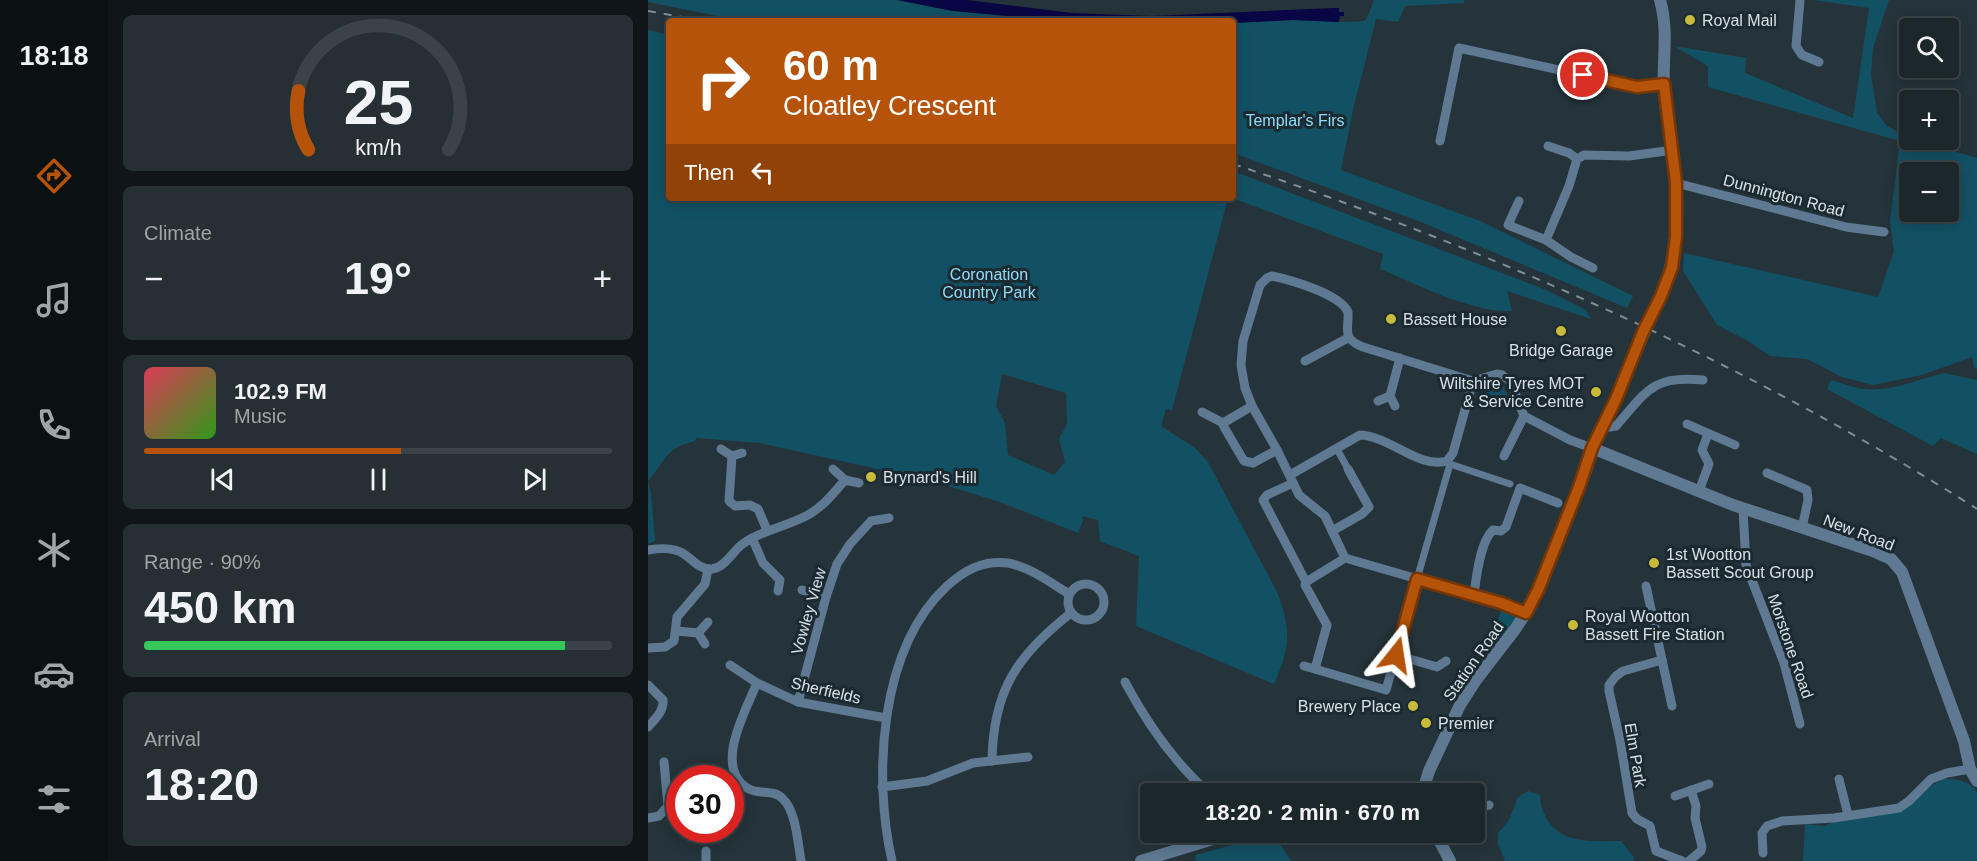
<!DOCTYPE html>
<html lang="en">
<head>
<meta charset="utf-8">
<style>
  :root { --surface:#1c272c; --page:#252f34; --text:#f1f3f6; --muted:#a0a5a9; --line:#3a4448; --accent:#b45309 }
  body { margin:0; font-family:Helvetica,sans-serif; background:var(--page); color:var(--text); height:100vh; display:flex; flex-direction:column; font-size:22px; white-space:nowrap }
  * { box-sizing:border-box; margin:0 }
  p { font-size:20px; color:var(--muted) }
  .icon { flex:none; width:33px; height:33px; fill:none; stroke:currentColor; stroke-width:2; stroke-linecap:round; stroke-linejoin:round }
  .map { position:relative; flex:1; overflow:hidden }
  .side { display:flex; flex-direction:column; gap:15px; padding:15px; background:#0f1518; width:540px }
  .side>* { flex:none }
  .banner { position:absolute; left:18px; top:18px; width:570px; height:183px; border-radius:6px; box-shadow:0 3px 15px #0003,0 0 0 2px var(--line); background:#b45309; color:#fff; overflow:hidden }
  .tools { position:absolute; left:1251px; top:18px; display:grid; gap:12px }
  .tools a { display:grid; place-items:center; width:60px; height:60px; border-radius:6px; background:var(--surface); box-shadow:0 3px 15px #0003,0 0 0 2px var(--line); font-size:30px }
  .speed { position:absolute; left:18px; top:765px; display:flex; gap:12px; font-size:30px; font-weight:700; text-align:center }
  .speed>* { display:grid; place-content:center; width:78px; height:78px; border-radius:50%; background:var(--surface); box-shadow:0 3px 15px #0003,0 0 0 2px var(--line); line-height:1 }
  .speed .limit { border:9px solid #d22; background:#fff; color:#111 }
  .pin { position:absolute; display:grid; place-items:center; width:51px; height:51px; color:#fff; margin:-26px; border:3px solid #fff; border-radius:50%; box-shadow:0 2px 6px #0007 }
  .me { position:absolute; width:66px; margin:-33px; rotate:15deg; stroke-linejoin:round; filter:drop-shadow(0 0 4px #0008) }
  .turn { display:flex; align-items:center; gap:21px; height:126px; padding:0 18px; font-size:27px }
  .turn .icon { width:78px; height:78px; stroke-width:2.5 }
  .turn b { display:block; font-size:42px; line-height:51px }
  .then { display:flex; align-items:center; height:57px; padding:0 18px; background:#0003; gap:12px; font-size:22px }
  .big { font-size:45px; font-weight:700; line-height:1.1 }
  .side .widget { flex:1; display:flex; flex-direction:column; justify-content:center; gap:9px; min-width:0; padding:0 21px; border-radius:9px; background:var(--page) }
  .side .dial { align-items:center; gap:0 }
  .dial svg { height:156px; overflow:visible; fill:none; stroke:var(--line); stroke-width:7; stroke-linecap:round; text-anchor:middle }
  .dial text { fill:var(--text); stroke:none }
  .song { display:flex; align-items:center; gap:18px }
  .cover { width:72px; height:72px; border-radius:9px; background:linear-gradient(135deg,hsl(350 70% 55%),hsl(110 70% 35%)) }
  .played { height:6px; border-radius:3px; background:linear-gradient(90deg,var(--accent) 55%,var(--line) 55%) }
  .keys { display:flex; justify-content:space-around; direction:ltr }
  .heat { display:flex; justify-content:space-between; align-items:center; font-size:33px; direction:ltr }
  .charge { height:9px; border-radius:4px; background:linear-gradient(90deg,#34c759 90%,var(--line) 0) }
  .trip { position:absolute; left:492px; top:783px; width:345px; height:60px; border-radius:6px; background:var(--surface); box-shadow:0 3px 15px #0003,0 0 0 2px var(--line); font-weight:700; line-height:60px; text-align:center }
  main { display:flex; flex:1; min-height:0 }
  .menu { display:flex; flex-direction:column; width:108px; justify-content:space-around; align-items:center; background:#0b1012; color:var(--muted) }
  .menu .icon { width:42px; height:42px }
  .menu .current { color:var(--accent) }
  .menu b { font-size:27px; color:var(--text) }
  .map>svg:first-child { display:block }
</style>
</head>
<body>
<main>
<nav class="menu">
<b>18:18</b>
<svg class="icon current" aria-label="directions" viewBox="0 0 24 24"><path d="M12 3l9 9-9 9-9-9zM9 14v-3h6M13 9l2 2-2 2"/></svg>
<svg class="icon" aria-label="music" viewBox="0 0 24 24"><path d="M9 18V5l10-2v13"/><circle cx="6" cy="18" r="3"/><circle cx="16" cy="16" r="3"/></svg>
<svg class="icon" aria-label="phone" viewBox="0 0 24 24"><path d="M5 4h4l2 5-3 2q2 4 5 5l2-3 5 2v4C11 20 4 13 5 4z"/></svg>
<svg class="icon" aria-label="climate" viewBox="0 0 24 24"><path d="M12 3v18M4 7l16 10M4 17L20 7"/></svg>
<svg class="icon" aria-label="car" viewBox="0 0 24 24"><path d="M5 17H2v-5l4-1 3-4h7l3 4 3 1v5h-3M9 17h6M6 11h13"/><circle cx="7" cy="17" r="2"/><circle cx="17" cy="17" r="2"/></svg>
<svg class="icon" aria-label="filters" viewBox="0 0 24 24"><path d="M4 7h16M4 17h16"/><circle cx="9" cy="7" r="2"/><circle cx="15" cy="17" r="2"/></svg>
</nav>
<section class="side">
<div class="widget dial"><svg viewBox="0 0 100 80">
<path d="M14 69A42 42 0 1 1 86 69"/>
<path d="M14 69A42 42 0 0 1 9 39" stroke="#b45309"/>
<text x="50" y="56" font-size="32" font-weight="700">25</text>
<text x="50" y="72" font-size="11">km/h</text>
</svg></div>
<div class="widget"><p>Climate</p>
<div class="heat"><a>−</a><b class="big">19°</b><a>+</a></div>
</div>
<div class="widget">
<div class="song"><i class="cover"></i><div><b>102.9 FM</b><p>Music</p></div></div>
<div class="played"></div>
<div class="keys"><svg class="icon" aria-label="previous" viewBox="0 0 24 24"><path d="M18 5L8 12l10 7zM5 5v14"/></svg><svg class="icon" aria-label="pause" viewBox="0 0 24 24"><path d="M8 5v14M16 5v14"/></svg><svg class="icon" aria-label="next" viewBox="0 0 24 24"><path d="M6 5l10 7-10 7zM19 5v14"/></svg></div>
</div>
<div class="widget"><p>Range · 90%</p><b class="big">450 km</b><div class="charge"></div></div>
<div class="widget"><p>Arrival</p><b class="big">18:20</b></div>
</section>
<div class="map">
<svg width="1329" height="861" viewBox="0 0 1329 861">
  <rect width="100%" height="100%" fill="#25343a"/>
  <!-- green -->
  <g fill="#125164" fill-rule="evenodd">
    <polygon points="0,0 249,0 305,11 413,21 94,21 0,2"/>
    <polygon points="726,0 816,0 816,3 757,6 750,22 728,19 705,110 693,170 832,221 985,296 979,308 773,222 585,153 585,23 645,20 702,22 716,21 719,18"/>
    <path d="M1166,0h75l-16,48 -2,27 6,38 9,12 23,13 1,2h6l61,18v211l-3,-2 -2,-10 -50,18 -49,10 -31,-8 -35,-18 -37,-3 -22,-15 -31,-16 -34,-54 1,-18 194,44 16,-46 -4,-29 10,-81 -192,-54v-21l-34,-20 72,12 -1,15 108,45 16,-110zM1300,172v40h-38v-40z"/>
    <path d="M0,30l21,5v163h559l-56,212 -6,-1 -5,17 34,22 13,14 69,130c15,39 13,55 -3,92l-138,-58 3,-70 -39,-15 -2,-21 -16,-4 1,5 -5,12 -78,-31 -68,-21 -172,-38 -64,-5 -1,3c-31,7 -29,20 -47,40l3,12 4,48 -7,3zM354,374l64,19 1,31 -8,15 6,23 -11,13 -46,-20 -3,-32 -9,-17z"/>
    <path d="M585,171l311,118 42,21 5,9 -84,-28 5,20c-40,2 -95,-27 -132,-42l3,-15 -151,-56z"/>
    <path d="M1296,373l33,7v74l-36,-16 -8,8 -106,-57 4,-9c11,3 22,8 33,9 28,3 54,-10 80,-16z"/>
    <polygon points="851,383 856,388 865,411 831,397 835,388"/>
    <polygon points="854,607 864,610 868,619 839,659"/>
    <path d="M1295,779c12,0 28,1 34,14 0,9 0,56 0,68h-174l2,-37 20,2 8,-4 49,-7z"/>
    <path d="M880,791l12,4c0,10 3,17 8,26 16,24 48,20 73,20l12,15 1,5h-129l-7,-17v-11l10,-11 10,-25z"/>
    <polygon points="626,834 643,861 548,861 547,855"/>
  </g>
  <!-- water -->
  <polygon fill="#080645" points="249,0 319,0 424,13 503,16 686,8 691,8 691,12 696,12 696,16 692,16 691,22 689,22 645,20 585,23 585,21 413,21 305,11"/>
  <g fill="none" stroke-linecap="round" stroke-linejoin="round">
    <!-- pedestrian -->
    <g stroke="#5f7992" stroke-width="7">
      <polyline points="689,449 700,469"/>
      <polyline points="802,464 862,484"/>
      <polyline points="769,579 802,464 799,461"/>
    </g>
    <!-- minor -->
    <g stroke="#5f7992" stroke-width="9">
      <polyline points="1152,0 1148,46 1154,55 1171,62"/>
      <polyline points="792,141 811,48 989,87 1016,84"/>
      <polyline points="900,146 921,153 929,159"/>
      <polyline points="1028,183 1198,227 1236,232"/>
      <polyline points="871,201 860,225 898,240 923,257 945,268"/>
      <polyline points="898,240 921,186 929,159 936,155 981,156 1025,150"/>
      <polyline points="657,361 700,338"/>
      <polyline points="730,401 742,396"/>
      <polyline points="604,406 575,423 576,427 596,461 605,463 629,450"/>
      <polyline points="747,406 742,396 752,358"/>
      <polyline points="554,412 575,423"/>
      <polyline points="1039,424 1087,445"/>
      <path d="M955,428l13,-2c31,-35 36,-51 87,-46"/>
      <polyline points="73,449 84,456"/>
      <polyline points="94,453 84,456 81,501 87,506 102,505 110,509 119,530"/>
      <polyline points="856,456 876,416"/>
      <polyline points="185,469 197,480"/>
      <polyline points="1119,473 1159,490 1160,500 1154,528"/>
      <path d="M642,475l70,-40c30,1 58,34 87,26l6,-8 20,-72"/>
      <polyline points="645,483 619,495 615,500 658,582"/>
      <polyline points="1051,491 1061,464 1054,450 1060,434"/>
      <polyline points="1095,509 1098,565 1136,663 1152,724"/>
      <polyline points="684,531 714,514 721,507 700,469"/>
      <polyline points="104,538 115,563 132,580 130,591"/>
      <path d="M0,550c12,-2 26,-3 36,4 9,6 16,16 28,15 14,-2 21,-19 32,-26 19,-13 40,-16 60,-26 17,-8 29,-23 41,-37l14,3"/>
      <polyline points="697,558 658,582 657,585 679,625 667,669 738,690 769,579"/>
      <circle cx="438" cy="602" r="18"/>
      <polyline points="998,586 1024,706"/>
      <polyline points="154,590 178,597"/>
      <path d="M826,595c2,-17 6,-53 19,-65l8,1 5,-4 14,-39 38,15"/>
      <path d="M878,613l-25,-10 -156,-45 -20,-42 -26,-21 -22,-45 -25,-44 -7,-18 -4,-23 2,-24 17,-56 7,-7 5,-2c19,4 68,18 76,36 1,18 -7,26 15,35l110,34 24,-7 5,1 9,7 13,34 46,24 22,8"/>
      <polyline points="29,631 50,633 57,644"/>
      <polyline points="50,633 60,622"/>
      <polyline points="0,648 17,647 26,641 29,617 57,584 60,569"/>
      <polyline points="748,655 789,667 798,661"/>
      <polyline points="1014,660 975,671 968,676 961,685 961,691 972,740 984,813 989,819 1002,826 1008,851 1034,861"/>
      <polyline points="82,665 109,683 150,702 238,718"/>
      <polyline points="656,666 667,669"/>
      <path d="M477,682c22,41 48,80 85,112"/>
      <path d="M109,683c-11,27 -45,86 -8,106 11,6 25,0 34,10 13,12 15,45 18,62"/>
      <path d="M0,685l15,15c1,11 -8,19 -15,27"/>
      <polyline points="150,702 178,597 189,564 202,544 223,521 241,518"/>
      <path d="M344,761c1,-70 25,-106 79,-148"/>
      <polyline points="1191,779 1200,815"/>
      <polyline points="234,787 279,781 325,763 380,757"/>
      <polyline points="1027,796 1061,784"/>
      <polyline points="826,810 841,805"/>
      <polyline points="0,818 11,816 20,806 16,762"/>
      <polyline points="58,851 58,861"/>
      <polyline points="1115,853 1114,833 1119,826 1134,821 1186,818 1251,808 1261,801 1283,779 1299,773 1322,769"/>
      <path d="M244,861c-19,-84 -13,-212 55,-275 18,-16 36,-26 61,-23 22,4 43,20 61,31"/>
      <polyline points="1041,861 1053,851 1054,847 1047,818 1048,806 1043,790"/>
    </g>
    <!-- tertiary -->
    <g stroke="#5f7992" stroke-width="12">
      <path d="M1012,0c9,31 2,60 4,92 1,20 6,39 9,59 7,52 7,96 -12,145"/>
      <polyline points="944,448 1085,505 1225,551 1243,559 1254,572 1316,741 1322,769 1329,781"/>
      <polyline points="774,794 781,771 812,705 828,680 868,628 884,603 939,468 944,448 955,428 989,349"/>
      <polyline points="787,832 802,861"/>
      <polyline points="493,861 588,832"/>
    </g>
    <!-- rail -->
    <g stroke="#818d92" stroke-width="2" stroke-dasharray="8 8" stroke-linecap="butt">
      <polyline points="0,11 57,21"/>
      <path d="M585,164c259,86 513,198 744,345"/>
    </g>
    <!-- tertiary-bridge -->
    <polyline stroke="#5f7992" stroke-width="12" points="989,349 1013,296"/>
  </g>
  <g fill="none" stroke-linecap="round" stroke-linejoin="round">
    <!-- route casing -->
    <g stroke="#753606" stroke-width="15">
      <polyline id="route" points="748,655 769,579 853,603 878,613 890,590 931,487 944,448 968,399 995,332 1013,296 1024,267 1028,237 1028,183 1016,84 989,87 935,75"/>
    </g>
    <!-- route -->
    <use href="#route" stroke="#b45309" stroke-width="10"/>
  </g>
  <!-- markers -->
  <g fill="#c8bb3b" stroke="#1b2a30" stroke-width="2">
    <circle cx="1042" cy="20" r="6"/>
    <circle cx="743" cy="319" r="6"/>
    <circle cx="913" cy="331" r="6"/>
    <circle cx="948" cy="392" r="6"/>
    <circle cx="223" cy="477" r="6"/>
    <circle cx="1006" cy="563" r="6"/>
    <circle cx="925" cy="625" r="6"/>
    <circle cx="765" cy="706" r="6"/>
    <circle cx="778" cy="723" r="6"/>
  </g>
  <g text-anchor="middle" stroke-width="6" stroke-linejoin="round" paint-order="stroke">
    <!-- poi labels -->
    <g font-size="16" fill="#d8e1e5" stroke="#1b2a30" text-anchor="start">
      <text x="1054" y="26">Royal Mail</text>
      <text x="755" y="325">Bassett House</text>
      <text x="913" y="356" text-anchor="middle">Bridge Garage</text>
      <text x="936" y="389" text-anchor="end">Wiltshire Tyres MOT<tspan x="936" dy="18">&amp; Service Centre</tspan></text>
      <text x="235" y="483">Brynard's Hill</text>
      <text x="1018" y="560">1st Wootton<tspan x="1018" dy="18">Bassett Scout Group</tspan></text>
      <text x="937" y="622">Royal Wootton<tspan x="937" dy="18">Bassett Fire Station</tspan></text>
      <text x="753" y="712" text-anchor="end">Brewery Place</text>
      <text x="790" y="729">Premier</text>
    </g>
    <!-- park labels -->
    <g font-size="16" fill="#91dcf8" stroke="#1b2a30">
      <text x="647" y="126">Templar's Firs</text>
      <text x="341" y="280">Coronation<tspan x="341" dy="18">Country Park</tspan></text>
    </g>
    <!-- street labels -->
    <g font-size="16" fill="#d8e1e5" stroke="#1b2a30">
      <text transform="translate(1136 195) rotate(15)" y="6">Dunnington Road</text>
      <text transform="translate(1211 532) rotate(21)" y="6">New Road</text>
      <text transform="translate(160 611) rotate(-74)" y="6">Vowley View</text>
      <text transform="translate(1143 646) rotate(71)" y="6">Morstone Road</text>
      <text transform="translate(825 661) rotate(-55)" y="6">Station Road</text>
      <text transform="translate(178 690) rotate(13)" y="6">Sherfields</text>
      <text transform="translate(988 755) rotate(80)" y="6">Elm Park</text>
    </g>
  </g>
</svg>
<div class="tools">
<a><svg class="icon" aria-label="search" viewBox="0 0 24 24"><circle cx="10" cy="10" r="6"/><path d="M15 15l6 6"/></svg></a>
<a>+</a>
<a>−</a>
</div>
<div class="speed"><div class="limit">30</div></div>
<div class="pin" style="left:935px;top:75px;background:#d93025"><svg class="icon" aria-label="arrive" viewBox="0 0 24 24"><path d="M6 21V4h12l-3 4 3 4H6"/></svg></div>
<svg class="me" style="left:748px;top:655px" viewBox="-20 -20 40 40"><path d="M0-17L14 15 0 8-14 15z" fill="#b45309" stroke="#fff" stroke-width="4"/></svg>
<div class="trip">18:20 · 2 min · 670 m</div>
<div class="banner">
<div class="turn"><svg class="icon" aria-label="right" viewBox="0 0 24 24"><path d="M7 20v-9h11M14 6l5 5-5 5"/></svg><div><b>60 m</b>Cloatley Crescent</div></div>
<div class="then">Then<svg class="icon" aria-label="left" viewBox="0 0 24 24"><path d="M17 20v-9H6M10 6l-5 5 5 5"/></svg></div>
</div>
</div>
</main>
</body>
</html>
